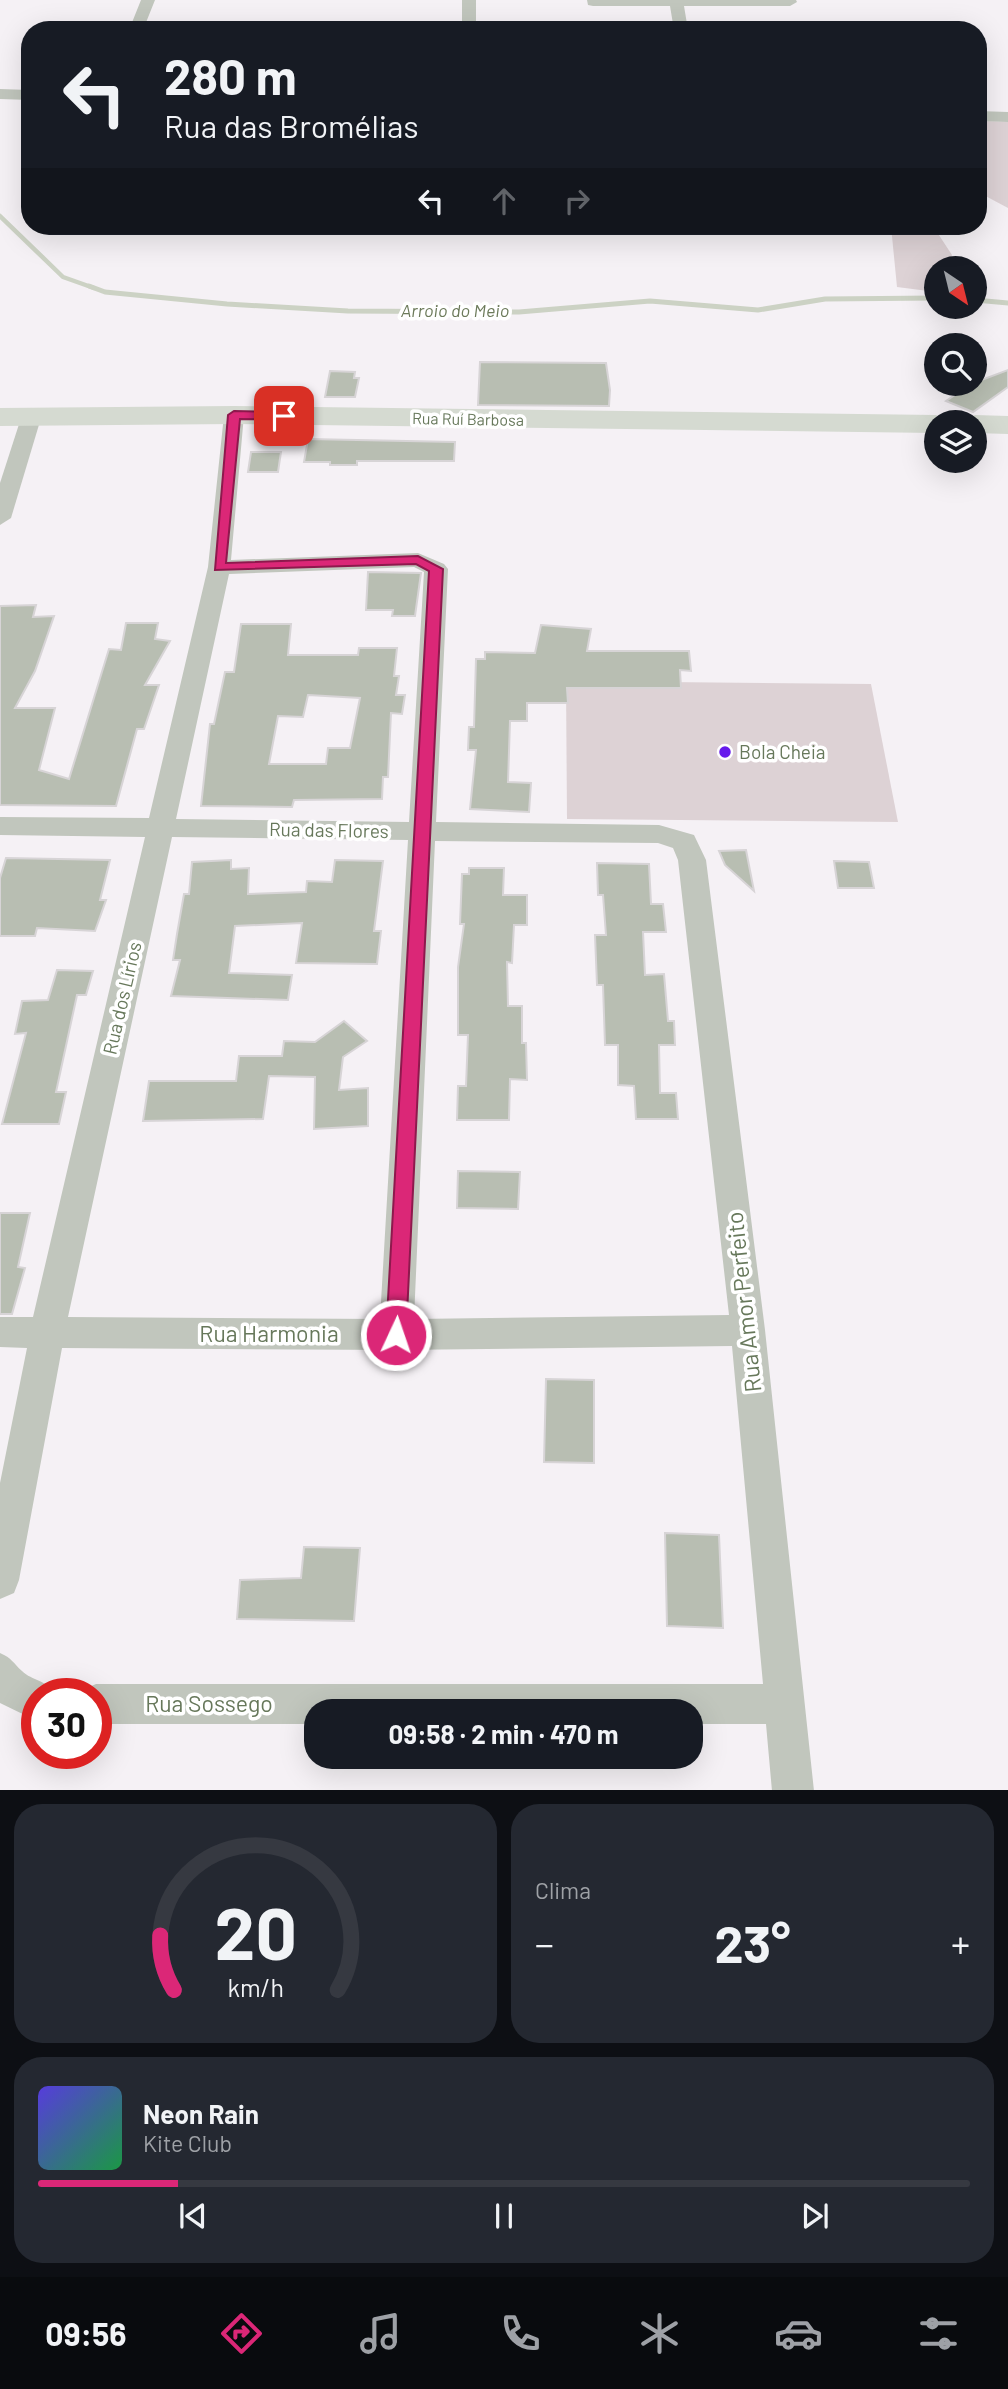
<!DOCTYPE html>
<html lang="pt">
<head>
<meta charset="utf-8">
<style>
  :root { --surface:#171b24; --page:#242831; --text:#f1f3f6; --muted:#9ea1a6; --line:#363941; --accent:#db2777 }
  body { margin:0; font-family:Barlow,sans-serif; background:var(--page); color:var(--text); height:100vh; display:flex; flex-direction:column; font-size:26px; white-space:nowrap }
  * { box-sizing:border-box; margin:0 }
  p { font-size:23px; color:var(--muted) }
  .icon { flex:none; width:38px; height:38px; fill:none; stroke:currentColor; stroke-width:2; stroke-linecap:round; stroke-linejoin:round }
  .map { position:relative; height:1790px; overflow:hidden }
  .side { display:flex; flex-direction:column; gap:14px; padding:14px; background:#0d0f14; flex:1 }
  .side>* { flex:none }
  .banner { position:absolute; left:21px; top:21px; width:966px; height:214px; border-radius:28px; box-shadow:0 7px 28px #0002; background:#171b24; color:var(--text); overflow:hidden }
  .needle { width:46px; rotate:145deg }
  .tools { position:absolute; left:924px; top:256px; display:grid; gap:14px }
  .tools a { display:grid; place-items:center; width:63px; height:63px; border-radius:50%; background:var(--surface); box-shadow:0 7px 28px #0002; font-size:35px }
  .speed { position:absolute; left:21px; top:1678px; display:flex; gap:14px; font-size:35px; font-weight:700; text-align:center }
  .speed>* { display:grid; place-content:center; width:91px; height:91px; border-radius:50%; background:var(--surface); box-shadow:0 7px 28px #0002; line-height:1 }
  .speed .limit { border:10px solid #d22; background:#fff; color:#111 }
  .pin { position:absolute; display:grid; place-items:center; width:60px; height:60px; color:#fff; margin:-30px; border-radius:14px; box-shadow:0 4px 10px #0006 }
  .me { position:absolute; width:77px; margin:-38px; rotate:3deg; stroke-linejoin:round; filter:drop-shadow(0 0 5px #0008) }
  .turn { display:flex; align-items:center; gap:24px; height:147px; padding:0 28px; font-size:32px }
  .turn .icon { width:91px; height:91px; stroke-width:2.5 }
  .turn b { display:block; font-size:49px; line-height:60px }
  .lanes { display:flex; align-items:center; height:66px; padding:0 28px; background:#0003; justify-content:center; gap:35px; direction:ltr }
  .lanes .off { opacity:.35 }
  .big { font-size:52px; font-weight:700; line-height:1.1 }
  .side .card { flex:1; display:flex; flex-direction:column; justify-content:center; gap:10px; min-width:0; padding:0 24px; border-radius:28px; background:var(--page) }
  .side .dial { align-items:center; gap:0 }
  .dial svg { height:182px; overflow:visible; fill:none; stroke:var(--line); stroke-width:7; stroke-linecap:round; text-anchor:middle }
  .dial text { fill:var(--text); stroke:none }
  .song { display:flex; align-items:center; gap:21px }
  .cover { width:84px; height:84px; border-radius:10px; background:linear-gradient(135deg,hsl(250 70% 55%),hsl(140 70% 35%)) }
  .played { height:7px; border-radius:4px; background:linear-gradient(90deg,var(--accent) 15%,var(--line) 15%) }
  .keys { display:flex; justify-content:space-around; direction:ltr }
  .heat { display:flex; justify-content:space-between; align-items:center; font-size:38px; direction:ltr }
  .side .tiles { flex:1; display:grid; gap:14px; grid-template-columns:1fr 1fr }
  .card:last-child { grid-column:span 2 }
  .trip { position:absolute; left:304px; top:1699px; width:399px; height:70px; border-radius:28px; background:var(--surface); box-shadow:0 7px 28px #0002; font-weight:700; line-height:70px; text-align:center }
  .menu { display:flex; height:112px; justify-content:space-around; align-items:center; background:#090b0e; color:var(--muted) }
  .menu .icon { width:49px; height:49px }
  .menu .selected { color:var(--accent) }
  .menu b { font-size:32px; color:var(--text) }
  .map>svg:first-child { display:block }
</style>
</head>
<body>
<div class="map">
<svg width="1008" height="1791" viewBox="0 0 1008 1791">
  <rect width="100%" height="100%" fill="#f5f1f5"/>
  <!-- green -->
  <g fill="#ddd2d5">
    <polygon points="984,121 1008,122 1008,208 978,192 978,131"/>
    <polygon points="891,226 933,226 952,255 948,268 936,268 936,292 897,287"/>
    <polygon points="566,681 871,684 898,822 567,819"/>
  </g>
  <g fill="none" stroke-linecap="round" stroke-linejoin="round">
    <!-- stream-far1 -->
    <polyline stroke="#ccd2c4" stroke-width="4.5" points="0,216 63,277 94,288"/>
    <!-- stream -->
    <g stroke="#ccd2c4" stroke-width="5">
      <polyline points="89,286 105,292 227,304 348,311 519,312 650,301 758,310 825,299 936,298"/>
      <polyline points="975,300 1008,303"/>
    </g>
  </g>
  <!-- building -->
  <g fill="#b8beb2" stroke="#d7d4d6" stroke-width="2" fill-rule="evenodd">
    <polygon points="480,362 606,363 610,390 609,406 478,405"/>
    <polygon points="1008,370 1008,387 973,412 946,401 971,384"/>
    <polygon points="330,371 355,372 354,378 359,378 355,397 325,397"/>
    <polygon points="308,439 455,442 454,461 357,461 357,465 330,465 330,462 304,462"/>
    <polygon points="251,452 281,452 278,472 248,472"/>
    <polygon points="368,572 421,573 415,616 392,616 393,610 366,610"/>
    <polygon points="36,605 33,617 54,616 35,671 15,708 55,708 39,770 69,779 109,649 121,650 126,623 158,623 155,639 170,641 145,685 159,685 144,729 137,729 116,806 0,805 0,606"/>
    <path d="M241,624h50l-3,31h70l1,-7h38l-3,28h5l-3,19h9l-3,19 -11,-1 -3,64h-5l-1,22 -88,1 -2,7 -91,-1 9,-82h4l11,-52h9zM308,695l52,3 -10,50h-22l-2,16h-57l9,-48 25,1z"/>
    <polygon points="541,625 591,629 587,651 689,651 691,671 680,670 681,688 567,688 568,703 527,703 527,721 510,721 508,782 531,783 529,812 470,809 476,750 468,750 469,727 474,727 476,659 485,659 485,652 535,653"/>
    <polygon points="746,850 754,891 725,865 719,851"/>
    <polygon points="6,858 110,860 100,900 106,900 95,931 37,928 35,936 0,936 0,878"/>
    <polygon points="231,860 231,869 249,868 248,894 306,892 307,881 332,882 335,860 383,861 374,931 381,931 377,964 296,963 302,923 235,926 229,973 292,975 288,1000 171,996 180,960 173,960 177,934 184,894 189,894 192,862"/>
    <polygon points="834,861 869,862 874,888 838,888"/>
    <polygon points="597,863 649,864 651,904 663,904 666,932 643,932 645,975 664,974 668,1021 674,1021 675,1045 659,1045 660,1093 676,1093 678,1119 636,1119 634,1086 618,1085 618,1045 605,1045 603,985 597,985 595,935 606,935 603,895 598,895"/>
    <polygon points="469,868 504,868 503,895 527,895 527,925 514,925 512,963 507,962 508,1006 522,1006 522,1043 526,1043 527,1080 510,1079 509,1120 457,1120 458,1086 466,1086 468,1035 458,1035 458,967 464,924 460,924 462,874 469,874"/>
    <polygon points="57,970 93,971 86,995 77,995 56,1092 66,1092 59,1124 2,1124 26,1033 15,1034 22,1001 48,1000"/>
    <polygon points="344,1021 367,1041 343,1057 339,1090 368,1088 368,1126 314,1129 315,1077 269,1076 263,1119 143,1121 149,1081 236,1081 239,1056 282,1056 284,1041 315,1042"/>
    <polygon points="458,1171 520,1172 518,1209 457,1208"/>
    <polygon points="0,1213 30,1213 18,1267 25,1268 12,1314 0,1314"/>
    <polygon points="546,1379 594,1380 594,1463 544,1462"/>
    <polygon points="665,1533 719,1535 723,1628 667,1626"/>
    <polygon points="304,1547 360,1548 354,1621 237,1619 240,1580 301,1578"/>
  </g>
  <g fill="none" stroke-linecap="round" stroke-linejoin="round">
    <!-- street -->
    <g fill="#c1c6bd" fill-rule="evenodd">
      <polygon points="141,0 155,0 143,30 129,30"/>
      <rect x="462" y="0" width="14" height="30"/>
      <polygon points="587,0 796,0 797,2 790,6 684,6 688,30 674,30 670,6 593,6 588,5"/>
      <polygon points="0,89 30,90 30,100 0,99"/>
      <polygon points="978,111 1008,112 1008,122 978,121"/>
      <path d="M234,409l10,6 -13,145 187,-7 26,11 4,5 -12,253 223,3 35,10 12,25 59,470 49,461h-42l-6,-67h-75v-12h-374v12h-221v-30h-16l2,-4 14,-6h667l-31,-338 -336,4 -334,-2 -43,232 -5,13 -14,6v-116l27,-135 -27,-1v-30h33l112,-480 -145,-2v-18l149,1 59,-251 16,-152zM414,567l10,5 -15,250 -233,-3 53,-245zM172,837l236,3 -28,479 -312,-2zM435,841l223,2 15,5 5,12 51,455 -315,4z"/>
      <polygon points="31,412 41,418 11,518 0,525 0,483 21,418"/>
      <path d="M0,1653c12,5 13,10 22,18 10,10 26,9 32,23h-17v27l-37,-18z"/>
    </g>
    <!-- secondary -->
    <g fill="#d5dad1" fill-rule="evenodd">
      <polygon points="234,406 936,415 949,422 936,422 936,433 234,424 0,426 0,408"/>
      <polygon points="975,415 1008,416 1008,434 975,433 975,422 962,422"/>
    </g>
  </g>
  <!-- route -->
  <polygon fill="#db2777" stroke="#8e194d" stroke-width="2" points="234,411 284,412 290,416 284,420 240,419 226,563 418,556 443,569 406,1335 403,1341 396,1344 389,1341 386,1335 429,571 416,564 215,570 228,415"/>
  <!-- markers -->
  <circle fill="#671bec" stroke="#fff" stroke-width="2.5" cx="725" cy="752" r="7"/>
  <g text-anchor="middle" stroke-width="7" stroke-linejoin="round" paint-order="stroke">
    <!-- far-street labels -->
    <g font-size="16" fill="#67785b" stroke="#fff">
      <text transform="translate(468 419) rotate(1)" y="6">Rua Ruí Barbosa</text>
    </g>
    <!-- far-water labels -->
    <g font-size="18" font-style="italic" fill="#6c7a5a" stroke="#fff">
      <text x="455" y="317">Arroio do Meio</text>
    </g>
    <!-- poi labels -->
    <g font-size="19" fill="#67785b" stroke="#fff" text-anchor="start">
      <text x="739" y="759">Bola Cheia</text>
    </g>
    <!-- street labels -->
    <g font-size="19" fill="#67785b" stroke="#fff">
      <text transform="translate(329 830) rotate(1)" y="7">Rua das Flores</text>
      <text transform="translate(122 998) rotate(-77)" y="7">Rua dos Lírios</text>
    </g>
    <!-- near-street labels -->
    <g font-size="23" fill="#67785b" stroke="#fff">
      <text transform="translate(744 1302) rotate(-96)" y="8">Rua Amor Perfeito</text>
      <text x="269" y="1342">Rua Harmonia</text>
      <text x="209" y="1712">Rua Sossego</text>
    </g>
  </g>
</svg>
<div class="tools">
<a><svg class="needle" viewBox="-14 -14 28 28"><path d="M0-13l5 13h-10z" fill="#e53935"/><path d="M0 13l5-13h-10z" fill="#9ea1a6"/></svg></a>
<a><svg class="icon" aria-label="search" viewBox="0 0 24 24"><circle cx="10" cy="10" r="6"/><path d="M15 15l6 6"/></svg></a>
<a><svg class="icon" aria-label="layers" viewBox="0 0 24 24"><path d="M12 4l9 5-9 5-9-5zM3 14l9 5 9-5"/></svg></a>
</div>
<div class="speed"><div class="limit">30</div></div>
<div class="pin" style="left:284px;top:416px;background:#d93025"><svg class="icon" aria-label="arrive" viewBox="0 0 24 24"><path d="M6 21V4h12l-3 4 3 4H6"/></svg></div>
<svg class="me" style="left:396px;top:1335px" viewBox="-20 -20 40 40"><circle r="17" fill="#db2777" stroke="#fff" stroke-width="3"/><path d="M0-11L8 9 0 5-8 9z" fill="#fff"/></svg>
<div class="trip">09:58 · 2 min · 470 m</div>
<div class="banner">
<div class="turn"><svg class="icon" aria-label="left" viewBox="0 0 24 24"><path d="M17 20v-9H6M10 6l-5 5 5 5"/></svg><div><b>280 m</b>Rua das Bromélias</div></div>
<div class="lanes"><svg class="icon" aria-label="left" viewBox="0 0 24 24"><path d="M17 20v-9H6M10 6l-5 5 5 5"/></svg><svg class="icon off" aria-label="ahead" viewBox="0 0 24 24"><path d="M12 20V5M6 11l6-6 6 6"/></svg><svg class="icon off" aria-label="right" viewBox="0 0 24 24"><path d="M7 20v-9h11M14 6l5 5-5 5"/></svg></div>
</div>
</div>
<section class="side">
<div class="tiles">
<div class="card dial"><svg viewBox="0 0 100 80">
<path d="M14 69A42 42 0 1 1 86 69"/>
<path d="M14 69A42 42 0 0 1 8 45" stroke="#db2777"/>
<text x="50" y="56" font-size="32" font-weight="700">20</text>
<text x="50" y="72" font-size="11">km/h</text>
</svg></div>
<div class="card"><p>Clima</p>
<div class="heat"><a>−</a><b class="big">23°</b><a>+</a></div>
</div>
<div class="card">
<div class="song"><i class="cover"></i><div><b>Neon Rain</b><p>Kite Club</p></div></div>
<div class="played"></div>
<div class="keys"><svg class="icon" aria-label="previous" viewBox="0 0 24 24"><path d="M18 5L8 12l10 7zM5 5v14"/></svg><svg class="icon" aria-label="pause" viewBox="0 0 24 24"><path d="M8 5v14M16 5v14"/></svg><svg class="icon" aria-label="next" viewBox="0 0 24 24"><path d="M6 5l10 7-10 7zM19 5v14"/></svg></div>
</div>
</div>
</section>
<nav class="menu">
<b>09:56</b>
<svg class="icon selected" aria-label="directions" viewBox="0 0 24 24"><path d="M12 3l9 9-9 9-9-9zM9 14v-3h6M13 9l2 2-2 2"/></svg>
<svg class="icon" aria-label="music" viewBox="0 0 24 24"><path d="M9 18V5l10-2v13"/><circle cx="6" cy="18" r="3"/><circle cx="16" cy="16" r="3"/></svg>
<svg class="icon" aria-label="phone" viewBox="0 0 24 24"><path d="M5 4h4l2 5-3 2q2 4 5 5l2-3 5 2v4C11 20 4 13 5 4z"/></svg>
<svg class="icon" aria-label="climate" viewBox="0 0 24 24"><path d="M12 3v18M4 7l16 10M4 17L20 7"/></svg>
<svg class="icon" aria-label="car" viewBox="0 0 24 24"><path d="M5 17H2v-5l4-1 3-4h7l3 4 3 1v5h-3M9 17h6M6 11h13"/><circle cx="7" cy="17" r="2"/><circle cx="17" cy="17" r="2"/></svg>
<svg class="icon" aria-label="filters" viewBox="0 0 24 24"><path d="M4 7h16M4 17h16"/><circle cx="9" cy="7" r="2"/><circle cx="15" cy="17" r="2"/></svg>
</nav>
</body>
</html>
